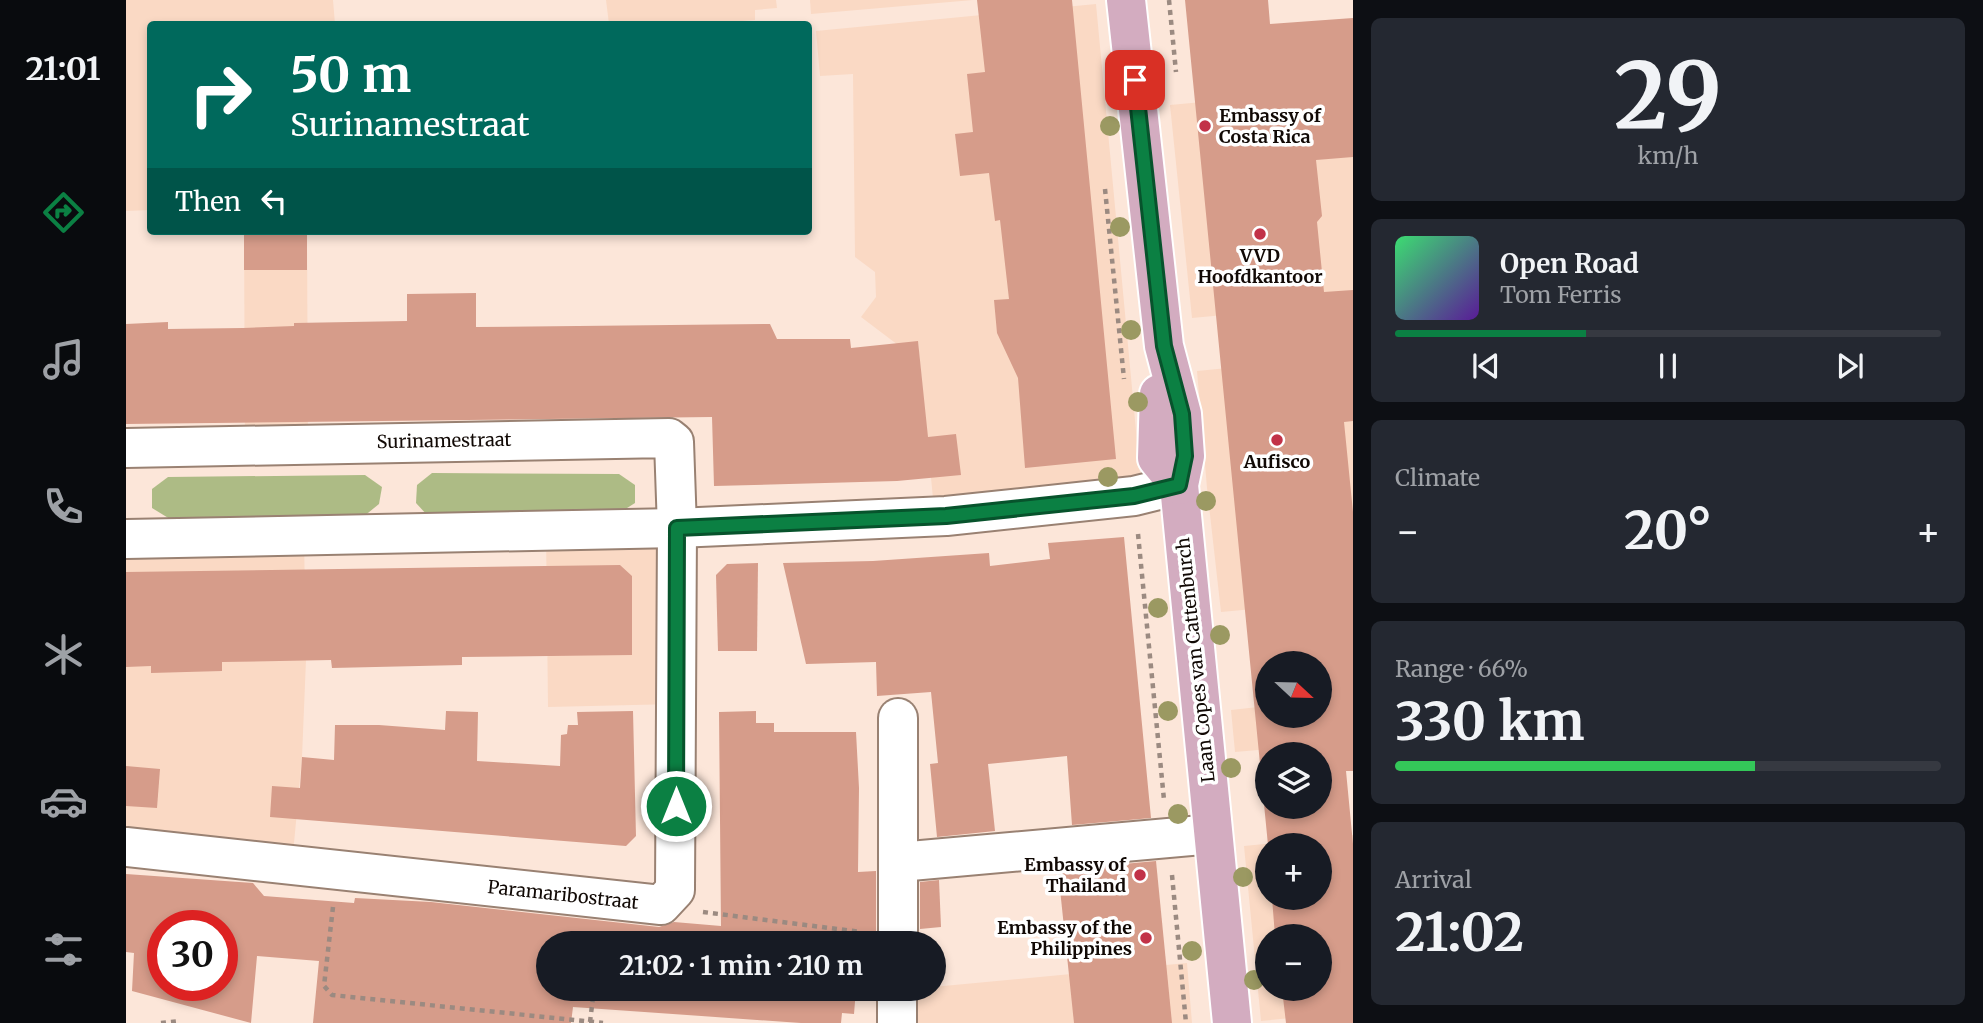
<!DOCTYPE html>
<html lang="en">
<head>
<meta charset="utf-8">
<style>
  :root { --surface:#171b24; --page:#242831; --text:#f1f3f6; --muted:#9ea1a6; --line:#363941; --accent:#0b8043 }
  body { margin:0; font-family:Merriweather,serif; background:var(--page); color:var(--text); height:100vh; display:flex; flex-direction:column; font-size:26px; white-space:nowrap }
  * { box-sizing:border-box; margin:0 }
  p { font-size:23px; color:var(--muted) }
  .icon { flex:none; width:38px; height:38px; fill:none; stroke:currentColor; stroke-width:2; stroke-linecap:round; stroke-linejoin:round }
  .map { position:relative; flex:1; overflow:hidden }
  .panel { display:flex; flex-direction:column; gap:18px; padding:18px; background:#0d0f14; width:630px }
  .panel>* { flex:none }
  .top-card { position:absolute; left:21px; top:21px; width:665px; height:214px; border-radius:7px; box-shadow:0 4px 10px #0003; background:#00695c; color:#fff; overflow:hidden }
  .needle { width:46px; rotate:112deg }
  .buttons { position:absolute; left:1129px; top:651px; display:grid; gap:14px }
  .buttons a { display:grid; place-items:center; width:77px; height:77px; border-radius:50%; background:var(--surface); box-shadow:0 4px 10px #0003; font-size:35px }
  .speed { position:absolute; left:21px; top:910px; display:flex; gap:14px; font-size:35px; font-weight:700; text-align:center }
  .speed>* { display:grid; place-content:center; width:91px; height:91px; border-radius:50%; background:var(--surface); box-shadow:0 4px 10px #0003; line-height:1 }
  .speed .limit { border:10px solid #d22; background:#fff; color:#111 }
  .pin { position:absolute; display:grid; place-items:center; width:60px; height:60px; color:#fff; margin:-30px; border-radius:14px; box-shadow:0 4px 10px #0006 }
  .me { position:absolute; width:77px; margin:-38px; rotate:0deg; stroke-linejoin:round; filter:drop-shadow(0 0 5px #0008) }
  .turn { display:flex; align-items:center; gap:24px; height:147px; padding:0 28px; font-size:32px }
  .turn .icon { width:91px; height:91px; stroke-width:2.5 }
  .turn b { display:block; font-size:49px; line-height:60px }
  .then { display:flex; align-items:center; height:66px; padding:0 28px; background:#0003; gap:14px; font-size:26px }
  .big { font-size:52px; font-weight:700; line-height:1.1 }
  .panel .widget { flex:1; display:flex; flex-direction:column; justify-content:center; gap:10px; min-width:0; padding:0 24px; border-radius:10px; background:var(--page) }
  .panel .dial { align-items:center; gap:0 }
  .dial b { font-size:91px; line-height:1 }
  .song { display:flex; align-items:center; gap:21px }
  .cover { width:84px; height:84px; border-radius:10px; background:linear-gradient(135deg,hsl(140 70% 55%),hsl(270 70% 35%)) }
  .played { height:7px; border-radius:4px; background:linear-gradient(90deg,var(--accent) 35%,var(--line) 35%) }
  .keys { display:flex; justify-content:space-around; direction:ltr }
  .heat { display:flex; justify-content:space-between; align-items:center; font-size:38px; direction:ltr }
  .charge { height:10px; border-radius:5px; background:linear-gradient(90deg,#34c759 66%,var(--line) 0) }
  .trip { position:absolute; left:410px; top:931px; width:410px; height:70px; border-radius:35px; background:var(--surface); box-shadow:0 4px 10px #0003; font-weight:700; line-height:70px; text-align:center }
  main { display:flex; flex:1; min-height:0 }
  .tabs { display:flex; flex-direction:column; width:126px; justify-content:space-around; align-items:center; background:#090b0e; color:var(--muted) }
  .tabs .icon { width:49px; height:49px }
  .tabs .on { color:var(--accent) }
  .tabs b { font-size:32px; color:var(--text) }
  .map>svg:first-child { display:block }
</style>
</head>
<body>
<main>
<nav class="tabs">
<b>21:01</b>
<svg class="icon on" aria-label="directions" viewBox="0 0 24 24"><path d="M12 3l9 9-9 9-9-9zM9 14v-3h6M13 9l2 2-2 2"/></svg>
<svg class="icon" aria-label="music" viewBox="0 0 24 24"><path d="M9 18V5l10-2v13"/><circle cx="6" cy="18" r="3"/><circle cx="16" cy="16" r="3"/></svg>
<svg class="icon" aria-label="phone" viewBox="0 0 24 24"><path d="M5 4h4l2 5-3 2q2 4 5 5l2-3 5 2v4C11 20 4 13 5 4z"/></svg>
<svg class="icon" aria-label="climate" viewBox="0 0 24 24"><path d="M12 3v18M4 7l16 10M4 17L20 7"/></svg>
<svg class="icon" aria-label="car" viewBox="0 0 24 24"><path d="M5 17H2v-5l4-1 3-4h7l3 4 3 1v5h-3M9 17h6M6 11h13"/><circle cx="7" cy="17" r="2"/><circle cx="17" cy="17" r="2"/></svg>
<svg class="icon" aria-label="filters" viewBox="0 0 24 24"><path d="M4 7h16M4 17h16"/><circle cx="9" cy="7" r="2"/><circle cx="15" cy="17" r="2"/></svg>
</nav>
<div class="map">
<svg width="1227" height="1023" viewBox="0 0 1227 1023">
  <rect width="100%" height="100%" fill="#fce6d9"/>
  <!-- built -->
  <g fill="#fad9c4" fill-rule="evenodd">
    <polygon points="0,0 207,0 209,24 24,24 24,210 0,211"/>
    <polygon points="480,0 650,0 651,8 629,10 629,20 616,21 616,24 483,24"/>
    <polygon points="684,0 847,0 685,14"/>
    <polygon points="970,4 1015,484 808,509 792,342 772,345 735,317 750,297 749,272 729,257 727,74 694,76 690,31"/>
    <polygon points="1227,88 1227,303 1066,318 1044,105"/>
    <polygon points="118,231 181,231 182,443 119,443"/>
    <polygon points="1227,356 1227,600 1095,612 1081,488 1071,371"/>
    <polygon points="551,528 550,704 422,707 420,531"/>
    <polygon points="178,536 180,660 176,757 166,865 0,846 0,539"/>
    <polygon points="1227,700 1227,742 1109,752 1105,710 1141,706 1141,716 1194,716 1194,703"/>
    <path d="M1227,835v177l-92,9 -17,-175zM1141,845h53v53h-53zM1141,936h53v53h-53z"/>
    <polygon points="1061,963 1066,1023 788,1023 788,989 807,989 807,987"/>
  </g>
  <!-- forest -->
  <g fill="#adbb85">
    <polygon points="306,473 493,474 509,485 509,503 490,515 302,516 290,503 291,485"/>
    <polygon points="239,475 256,487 253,504 237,517 44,519 26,508 26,489 42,477"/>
  </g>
  <!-- building -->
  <g fill="#d69c8a" fill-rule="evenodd">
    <polygon points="851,0 946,0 990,459 899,468 892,378 871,333 868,300 883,299 874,220 869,221 863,173 834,176 829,134 847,132 841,74 859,72"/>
    <path d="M1059,0h83l2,24 83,-6v139l-37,3 6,56 -5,6 7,70 29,-2v131l-9,1 9,90v259h-7l7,73v179h-67l-4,-34h38v-53h-45l-3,-38h48v-53h-52zM1141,663h53v53h-53zM1141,754h53v53h-53z"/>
    <rect x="118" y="231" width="63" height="39"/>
    <polygon points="350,293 350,327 644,324 651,339 724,339 725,348 792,341 802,437 830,434 835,475 771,481 588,486 586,417 0,424 0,324 42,322 42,329 117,328 168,326 168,323 281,321 281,294"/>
    <polygon points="998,537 1025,818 946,825 941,756 862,764 869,831 811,837 804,764 812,763 805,692 751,696 750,662 680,664 657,563 747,561 863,553 864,566 924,559 922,543"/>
    <polygon points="632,563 631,651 592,651 590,575 601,564"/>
    <polygon points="494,565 506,576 506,655 336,657 336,665 206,668 205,660 96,662 96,671 25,673 25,666 0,667 0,572"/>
    <polygon points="320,711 352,712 351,761 434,766 435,735 441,734 442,725 452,725 451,712 507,711 510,836 500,846 144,817 146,786 174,788 176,757 208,760 209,725 253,725 319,730"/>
    <path d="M630,711v12h18v9h82l3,56 -1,84 18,-1v72h-328v46h308l-2,25 -12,-1 -1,10h-40l-228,-16 -2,16h-258l6,-62 -62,-5 -6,67 -119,-32 2,-38 -8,-1v-78l127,9 11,13 90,7 1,-5 76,4 228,25 15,-5 47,4 -2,-214zM37,926h59v59h-59z"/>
    <polygon points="0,766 34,769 31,808 0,806"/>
    <polygon points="1030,861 1046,1023 948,1023 932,870"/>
    <polygon points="813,880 815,927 794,929 794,882"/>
  </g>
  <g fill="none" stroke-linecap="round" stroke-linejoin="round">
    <!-- minor casing -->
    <g stroke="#998172" stroke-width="42">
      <g id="minor">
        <polyline points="0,448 543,438 548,442 551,528 549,890 535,905 0,847"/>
        <polyline points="0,539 551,528 820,516 1008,496 1053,485"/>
        <polyline points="772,718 772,943"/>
        <polyline points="773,862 1087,834"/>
        <polyline points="771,1023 771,989"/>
      </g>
    </g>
    <!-- major casing -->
    <g stroke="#fff" stroke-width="42">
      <g id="major">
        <polyline points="1000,0 1038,346 1056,414 1059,456 1053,485 1106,1023"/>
        <polyline points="1033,394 1031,458 1053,485"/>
      </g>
    </g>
    <!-- path -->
    <g stroke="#9b8a81" stroke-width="4.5" stroke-dasharray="5 5" stroke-linecap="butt">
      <polyline points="1043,0 1050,72"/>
      <polyline points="979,189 998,379"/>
      <polyline points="1012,534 1038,800"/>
      <polyline points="1046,875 1060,1023"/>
      <polyline points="207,907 198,986 206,995 477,1023"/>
      <polyline points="577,912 735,932"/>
      <polyline points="464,1022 468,989"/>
      <polyline points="35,1023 54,1021"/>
    </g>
    <!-- minor -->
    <use href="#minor" stroke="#fff" stroke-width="38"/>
    <!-- major -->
    <use href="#major" stroke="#d3acc0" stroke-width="38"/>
  </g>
  <!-- trees -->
  <g fill="#9b9962">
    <circle cx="984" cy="126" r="10"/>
    <circle cx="994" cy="227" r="10"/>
    <circle cx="1005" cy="330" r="10"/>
    <circle cx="1012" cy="402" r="10"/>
    <circle cx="982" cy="477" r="10"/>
    <circle cx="1080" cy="501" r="10"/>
    <circle cx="1032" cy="608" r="10"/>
    <circle cx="1094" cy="635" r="10"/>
    <circle cx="1042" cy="711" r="10"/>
    <circle cx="1105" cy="768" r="10"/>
    <circle cx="1052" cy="814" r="10"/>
    <circle cx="1117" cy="877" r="10"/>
    <circle cx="1066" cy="951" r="10"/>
    <circle cx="1128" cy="980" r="10"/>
  </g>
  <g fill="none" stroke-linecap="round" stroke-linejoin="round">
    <!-- route casing -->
    <g stroke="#07532c" stroke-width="18">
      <polyline id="route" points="550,806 551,528 820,516 1008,496 1053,485 1059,456 1056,414 1038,346 1009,80"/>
    </g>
    <!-- route -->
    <use href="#route" stroke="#0b8043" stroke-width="12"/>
  </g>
  <!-- markers -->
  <g fill="#c23248" stroke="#fff" stroke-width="2.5">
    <circle cx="1079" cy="126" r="7"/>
    <circle cx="1134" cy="234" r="7"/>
    <circle cx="1151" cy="440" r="7"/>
    <circle cx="1014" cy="875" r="7"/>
    <circle cx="1020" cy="938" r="7"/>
  </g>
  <g text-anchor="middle" stroke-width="7" stroke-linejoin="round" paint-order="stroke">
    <!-- poi labels -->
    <g font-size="18" font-weight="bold" fill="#110905" stroke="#fff">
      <text x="1093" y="122" text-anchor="start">Embassy of<tspan x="1093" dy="21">Costa Rica</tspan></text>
      <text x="1134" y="262">VVD<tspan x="1134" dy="21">Hoofdkantoor</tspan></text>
      <text x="1151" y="468">Aufisco</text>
      <text x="1000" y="871" text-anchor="end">Embassy of<tspan x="1000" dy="21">Thailand</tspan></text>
      <text x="1006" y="934" text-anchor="end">Embassy of the<tspan x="1006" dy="21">Philippines</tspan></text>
    </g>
    <!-- street labels -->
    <g font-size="18" fill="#110905" stroke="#fff">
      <text transform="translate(318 441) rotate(-1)" y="6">Surinamestraat</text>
      <text transform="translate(1070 660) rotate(-96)" y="6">Laan Copes van Cattenburch</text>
      <text transform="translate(437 895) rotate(6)" y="6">Paramaribostraat</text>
    </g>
  </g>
</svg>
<div class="buttons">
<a><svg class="needle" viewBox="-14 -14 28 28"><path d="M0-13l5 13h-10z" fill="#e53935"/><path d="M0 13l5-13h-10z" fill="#9ea1a6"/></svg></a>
<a><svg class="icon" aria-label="layers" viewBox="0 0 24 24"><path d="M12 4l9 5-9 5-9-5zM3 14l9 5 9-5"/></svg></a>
<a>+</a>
<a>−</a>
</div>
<div class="speed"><div class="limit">30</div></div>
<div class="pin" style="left:1009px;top:80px;background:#d93025"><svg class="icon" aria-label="arrive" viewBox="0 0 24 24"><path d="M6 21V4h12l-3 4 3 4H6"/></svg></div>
<svg class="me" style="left:550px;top:806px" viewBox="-20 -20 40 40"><circle r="17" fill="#0b8043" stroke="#fff" stroke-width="3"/><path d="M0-11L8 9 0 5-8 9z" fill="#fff"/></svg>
<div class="trip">21:02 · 1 min · 210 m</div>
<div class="top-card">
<div class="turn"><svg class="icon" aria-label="right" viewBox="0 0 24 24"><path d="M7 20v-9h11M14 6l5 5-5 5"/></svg><div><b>50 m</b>Surinamestraat</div></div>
<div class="then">Then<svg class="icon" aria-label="left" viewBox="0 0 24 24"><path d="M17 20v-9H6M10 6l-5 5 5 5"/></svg></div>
</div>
</div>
<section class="panel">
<div class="widget dial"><b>29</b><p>km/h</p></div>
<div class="widget">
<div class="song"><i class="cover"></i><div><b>Open Road</b><p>Tom Ferris</p></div></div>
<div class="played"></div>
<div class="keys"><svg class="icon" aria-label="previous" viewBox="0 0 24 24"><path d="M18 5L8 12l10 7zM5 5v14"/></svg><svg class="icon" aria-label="pause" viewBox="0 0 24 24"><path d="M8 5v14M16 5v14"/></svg><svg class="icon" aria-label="next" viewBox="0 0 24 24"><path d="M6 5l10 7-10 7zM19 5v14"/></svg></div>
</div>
<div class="widget"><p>Climate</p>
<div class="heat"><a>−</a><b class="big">20°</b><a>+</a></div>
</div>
<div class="widget"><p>Range · 66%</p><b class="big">330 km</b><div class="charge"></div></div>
<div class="widget"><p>Arrival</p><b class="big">21:02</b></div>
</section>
</main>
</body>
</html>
